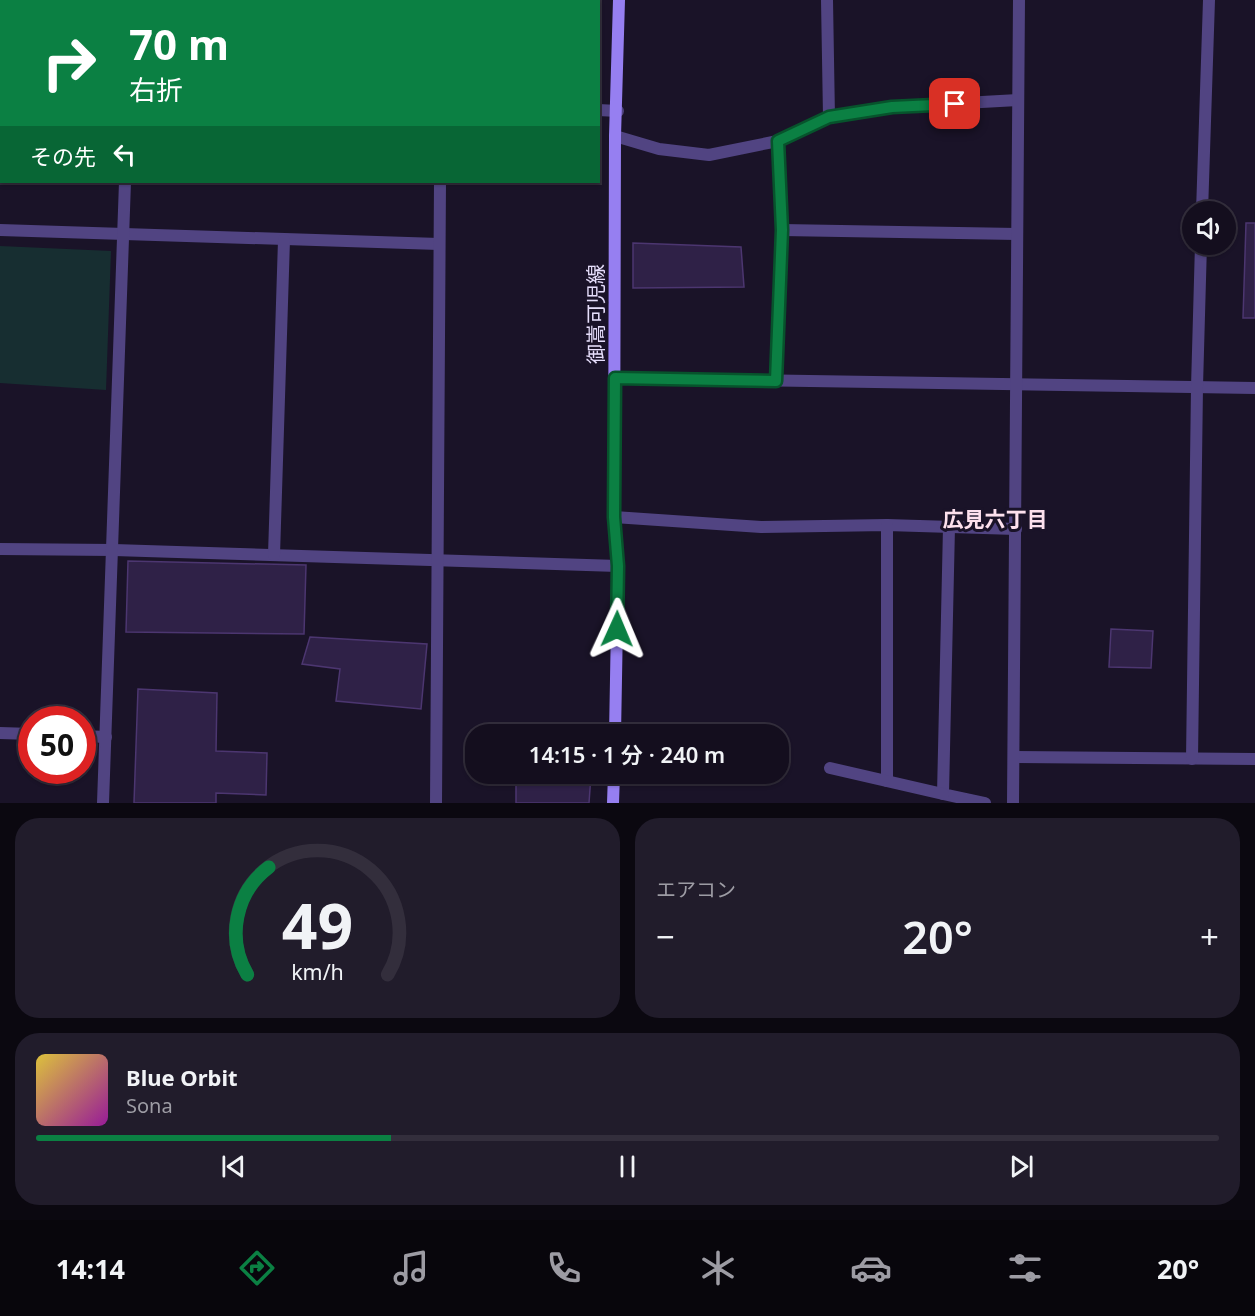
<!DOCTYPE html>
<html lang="ja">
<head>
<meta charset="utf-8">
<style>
  :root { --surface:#140e1e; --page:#211c2b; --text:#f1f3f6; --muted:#9d9ca4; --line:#332e3c; --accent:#0b8043 }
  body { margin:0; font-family:"Noto Sans","Noto Sans JP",sans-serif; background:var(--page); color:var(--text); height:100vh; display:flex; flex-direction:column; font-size:22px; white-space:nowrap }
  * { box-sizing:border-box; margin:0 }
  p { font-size:20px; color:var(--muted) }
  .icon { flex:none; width:33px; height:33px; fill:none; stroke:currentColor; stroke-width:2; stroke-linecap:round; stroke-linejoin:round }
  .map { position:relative; height:803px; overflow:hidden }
  .panel { display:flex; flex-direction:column; gap:15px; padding:15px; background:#0b0810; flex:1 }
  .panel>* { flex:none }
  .top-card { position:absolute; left:0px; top:0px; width:600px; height:183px; box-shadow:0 2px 4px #0004,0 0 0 2px var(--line); background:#0b8043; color:#fff; overflow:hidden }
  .buttons { position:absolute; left:1182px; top:201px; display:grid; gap:12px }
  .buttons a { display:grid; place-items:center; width:54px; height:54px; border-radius:50%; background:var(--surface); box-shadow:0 2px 4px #0004,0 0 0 2px var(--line); font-size:30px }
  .speed { position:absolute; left:18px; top:706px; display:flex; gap:12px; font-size:30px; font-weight:700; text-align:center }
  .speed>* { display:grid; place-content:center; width:78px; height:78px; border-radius:50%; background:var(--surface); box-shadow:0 2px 4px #0004,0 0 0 2px var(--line); line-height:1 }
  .speed .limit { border:9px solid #d22; background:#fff; color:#111 }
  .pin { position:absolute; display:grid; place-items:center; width:51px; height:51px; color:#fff; margin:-26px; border-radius:12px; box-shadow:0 3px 9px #0006 }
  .me { position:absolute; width:66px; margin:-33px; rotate:1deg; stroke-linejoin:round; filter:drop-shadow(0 0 4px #0008) }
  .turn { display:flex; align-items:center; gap:21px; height:126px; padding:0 30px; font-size:27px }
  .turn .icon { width:78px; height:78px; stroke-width:2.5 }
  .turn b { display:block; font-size:42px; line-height:51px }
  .then { display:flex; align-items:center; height:57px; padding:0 30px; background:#0003; gap:12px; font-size:22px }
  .big { font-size:45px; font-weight:600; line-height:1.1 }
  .panel .widget { flex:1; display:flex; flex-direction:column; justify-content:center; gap:9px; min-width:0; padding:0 21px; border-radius:24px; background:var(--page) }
  .panel .dial { align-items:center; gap:0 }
  .dial svg { height:156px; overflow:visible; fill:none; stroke:var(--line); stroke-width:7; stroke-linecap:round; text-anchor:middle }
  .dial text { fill:var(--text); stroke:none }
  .song { display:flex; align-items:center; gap:18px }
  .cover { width:72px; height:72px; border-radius:9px; background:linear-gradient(135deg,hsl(50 70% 55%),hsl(300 70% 35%)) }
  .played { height:6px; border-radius:3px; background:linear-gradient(90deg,var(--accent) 30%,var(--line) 30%) }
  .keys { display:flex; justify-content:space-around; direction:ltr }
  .heat { display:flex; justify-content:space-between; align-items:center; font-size:33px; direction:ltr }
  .panel .tiles { flex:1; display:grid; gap:15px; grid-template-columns:1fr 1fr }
  .widget:last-child { grid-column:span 2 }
  .trip { position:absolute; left:465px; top:724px; width:324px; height:60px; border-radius:24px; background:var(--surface); box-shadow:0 2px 4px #0004,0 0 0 2px var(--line); font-weight:600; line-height:60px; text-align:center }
  .tabs { display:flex; height:96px; justify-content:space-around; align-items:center; background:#08060c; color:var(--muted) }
  .tabs .icon { width:42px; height:42px }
  .tabs .active { color:var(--accent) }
  .tabs b { font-size:27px; color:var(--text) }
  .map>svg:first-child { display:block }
</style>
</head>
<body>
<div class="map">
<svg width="1255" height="803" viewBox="0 0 1255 803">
  <rect width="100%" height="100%" fill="#1a1328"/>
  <!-- green -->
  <polygon fill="#172e31" points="0,246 111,251 106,390 0,383"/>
  <!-- building -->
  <g fill="#2f2147" stroke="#4c3670" stroke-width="1.5">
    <polygon points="1246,223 1255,223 1255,318 1243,318"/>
    <polygon points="633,243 741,247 744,287 633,288"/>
    <polygon points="128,561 306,565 304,634 126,632"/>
    <polygon points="1111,629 1153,631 1151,668 1109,667"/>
    <polygon points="310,637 427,644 421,709 336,701 340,669 302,664"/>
    <polygon points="138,689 217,693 216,751 267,753 266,795 216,793 216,803 134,803"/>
    <polygon points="516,774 591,775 589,803 516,803"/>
  </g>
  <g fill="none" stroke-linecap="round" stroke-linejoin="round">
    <!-- minor -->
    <g stroke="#514482" stroke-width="12">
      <polyline points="827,0 829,117"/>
      <polyline points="0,76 2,76"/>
      <polyline points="598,110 618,111"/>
      <polyline points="615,136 659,149 709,155 778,141 829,117 892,107 1018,100"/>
      <polyline points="1202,212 1209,0"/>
      <polyline points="0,230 439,244"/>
      <polyline points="782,230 1017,234"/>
      <polyline points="615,378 1255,388"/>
      <polyline points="776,381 782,230 778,141"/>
      <polyline points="614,517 761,527 887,525 1016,529"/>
      <polyline points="887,525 887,781"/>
      <polyline points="949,527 943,794 985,803"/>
      <polyline points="0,549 114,550 618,566"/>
      <polyline points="274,555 284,240"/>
      <polyline points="0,733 32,734"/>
      <polyline points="82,736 106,737"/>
      <polyline points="1014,757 1255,759"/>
      <polyline points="1192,759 1197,387 1201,244"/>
      <polyline points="830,768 943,794"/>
      <polyline points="103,803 125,182"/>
      <polyline points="436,803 440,182"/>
    </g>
    <!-- tertiary -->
    <polyline stroke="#514482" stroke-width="12" points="1013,803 1019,0"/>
    <!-- secondary -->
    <g stroke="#967ff1" stroke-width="12">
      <polyline points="615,735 618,566 614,517 615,136 619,0"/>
      <polyline points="613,803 614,774"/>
    </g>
  </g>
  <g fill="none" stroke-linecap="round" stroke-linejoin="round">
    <!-- route casing -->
    <g stroke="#07532c" stroke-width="15">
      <polyline id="route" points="617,629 618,566 614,517 615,378 776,381 782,230 778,141 829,117 892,107 955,104"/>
    </g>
    <!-- route -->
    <use href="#route" stroke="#0b8043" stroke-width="10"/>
  </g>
  <g text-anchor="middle" stroke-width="6" stroke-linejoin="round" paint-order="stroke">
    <!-- street labels -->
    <g font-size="20" fill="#e6defb" stroke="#1a1328">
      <text transform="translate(596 314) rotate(-90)" y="7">御嵩可児線</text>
    </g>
    <!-- neighbourhood labels -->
    <g font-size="21" font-weight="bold" fill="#fce0ed" stroke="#1a1328">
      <text x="995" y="527">広見六丁目</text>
    </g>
  </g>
</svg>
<div class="buttons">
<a><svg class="icon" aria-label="sound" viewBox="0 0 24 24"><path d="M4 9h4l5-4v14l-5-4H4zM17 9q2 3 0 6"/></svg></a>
</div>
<div class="speed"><div class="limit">50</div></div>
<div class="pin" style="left:955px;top:104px;background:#d93025"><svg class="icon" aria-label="arrive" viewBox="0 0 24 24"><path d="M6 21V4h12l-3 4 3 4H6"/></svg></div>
<svg class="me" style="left:617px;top:629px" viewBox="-20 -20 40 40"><path d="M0-17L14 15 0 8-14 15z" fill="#0b8043" stroke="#fff" stroke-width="4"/></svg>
<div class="trip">14:15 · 1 分 · 240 m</div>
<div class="top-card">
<div class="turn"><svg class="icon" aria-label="right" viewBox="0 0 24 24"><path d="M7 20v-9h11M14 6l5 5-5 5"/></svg><div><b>70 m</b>右折</div></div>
<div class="then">その先<svg class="icon" aria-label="left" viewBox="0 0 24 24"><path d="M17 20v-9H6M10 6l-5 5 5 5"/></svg></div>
</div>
</div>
<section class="panel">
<div class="tiles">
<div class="widget dial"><svg viewBox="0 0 100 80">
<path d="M14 69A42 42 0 1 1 86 69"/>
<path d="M14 69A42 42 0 0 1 25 14" stroke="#0b8043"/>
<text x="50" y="56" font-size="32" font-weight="700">49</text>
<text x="50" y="72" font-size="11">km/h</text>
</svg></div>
<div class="widget"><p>エアコン</p>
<div class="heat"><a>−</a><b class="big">20°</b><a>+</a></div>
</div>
<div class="widget">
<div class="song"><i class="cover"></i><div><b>Blue Orbit</b><p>Sona</p></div></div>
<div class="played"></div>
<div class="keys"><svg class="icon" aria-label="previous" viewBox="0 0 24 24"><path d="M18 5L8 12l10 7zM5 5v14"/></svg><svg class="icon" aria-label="pause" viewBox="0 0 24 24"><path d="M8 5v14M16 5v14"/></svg><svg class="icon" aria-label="next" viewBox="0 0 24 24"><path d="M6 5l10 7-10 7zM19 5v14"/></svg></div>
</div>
</div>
</section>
<nav class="tabs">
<b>14:14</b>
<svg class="icon active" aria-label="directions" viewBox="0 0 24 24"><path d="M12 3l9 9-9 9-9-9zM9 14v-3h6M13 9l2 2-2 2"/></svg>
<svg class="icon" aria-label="music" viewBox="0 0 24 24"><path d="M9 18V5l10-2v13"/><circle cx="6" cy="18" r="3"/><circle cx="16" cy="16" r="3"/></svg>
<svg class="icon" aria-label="phone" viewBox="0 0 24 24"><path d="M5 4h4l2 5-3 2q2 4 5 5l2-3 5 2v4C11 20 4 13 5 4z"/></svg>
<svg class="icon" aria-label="climate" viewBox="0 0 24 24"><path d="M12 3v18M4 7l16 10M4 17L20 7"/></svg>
<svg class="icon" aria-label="car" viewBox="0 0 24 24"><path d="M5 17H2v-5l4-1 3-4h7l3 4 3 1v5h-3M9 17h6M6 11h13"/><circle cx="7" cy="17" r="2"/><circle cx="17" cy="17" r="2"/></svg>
<svg class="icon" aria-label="filters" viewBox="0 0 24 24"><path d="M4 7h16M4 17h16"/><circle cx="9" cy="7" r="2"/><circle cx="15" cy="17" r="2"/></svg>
<b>20°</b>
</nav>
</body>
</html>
